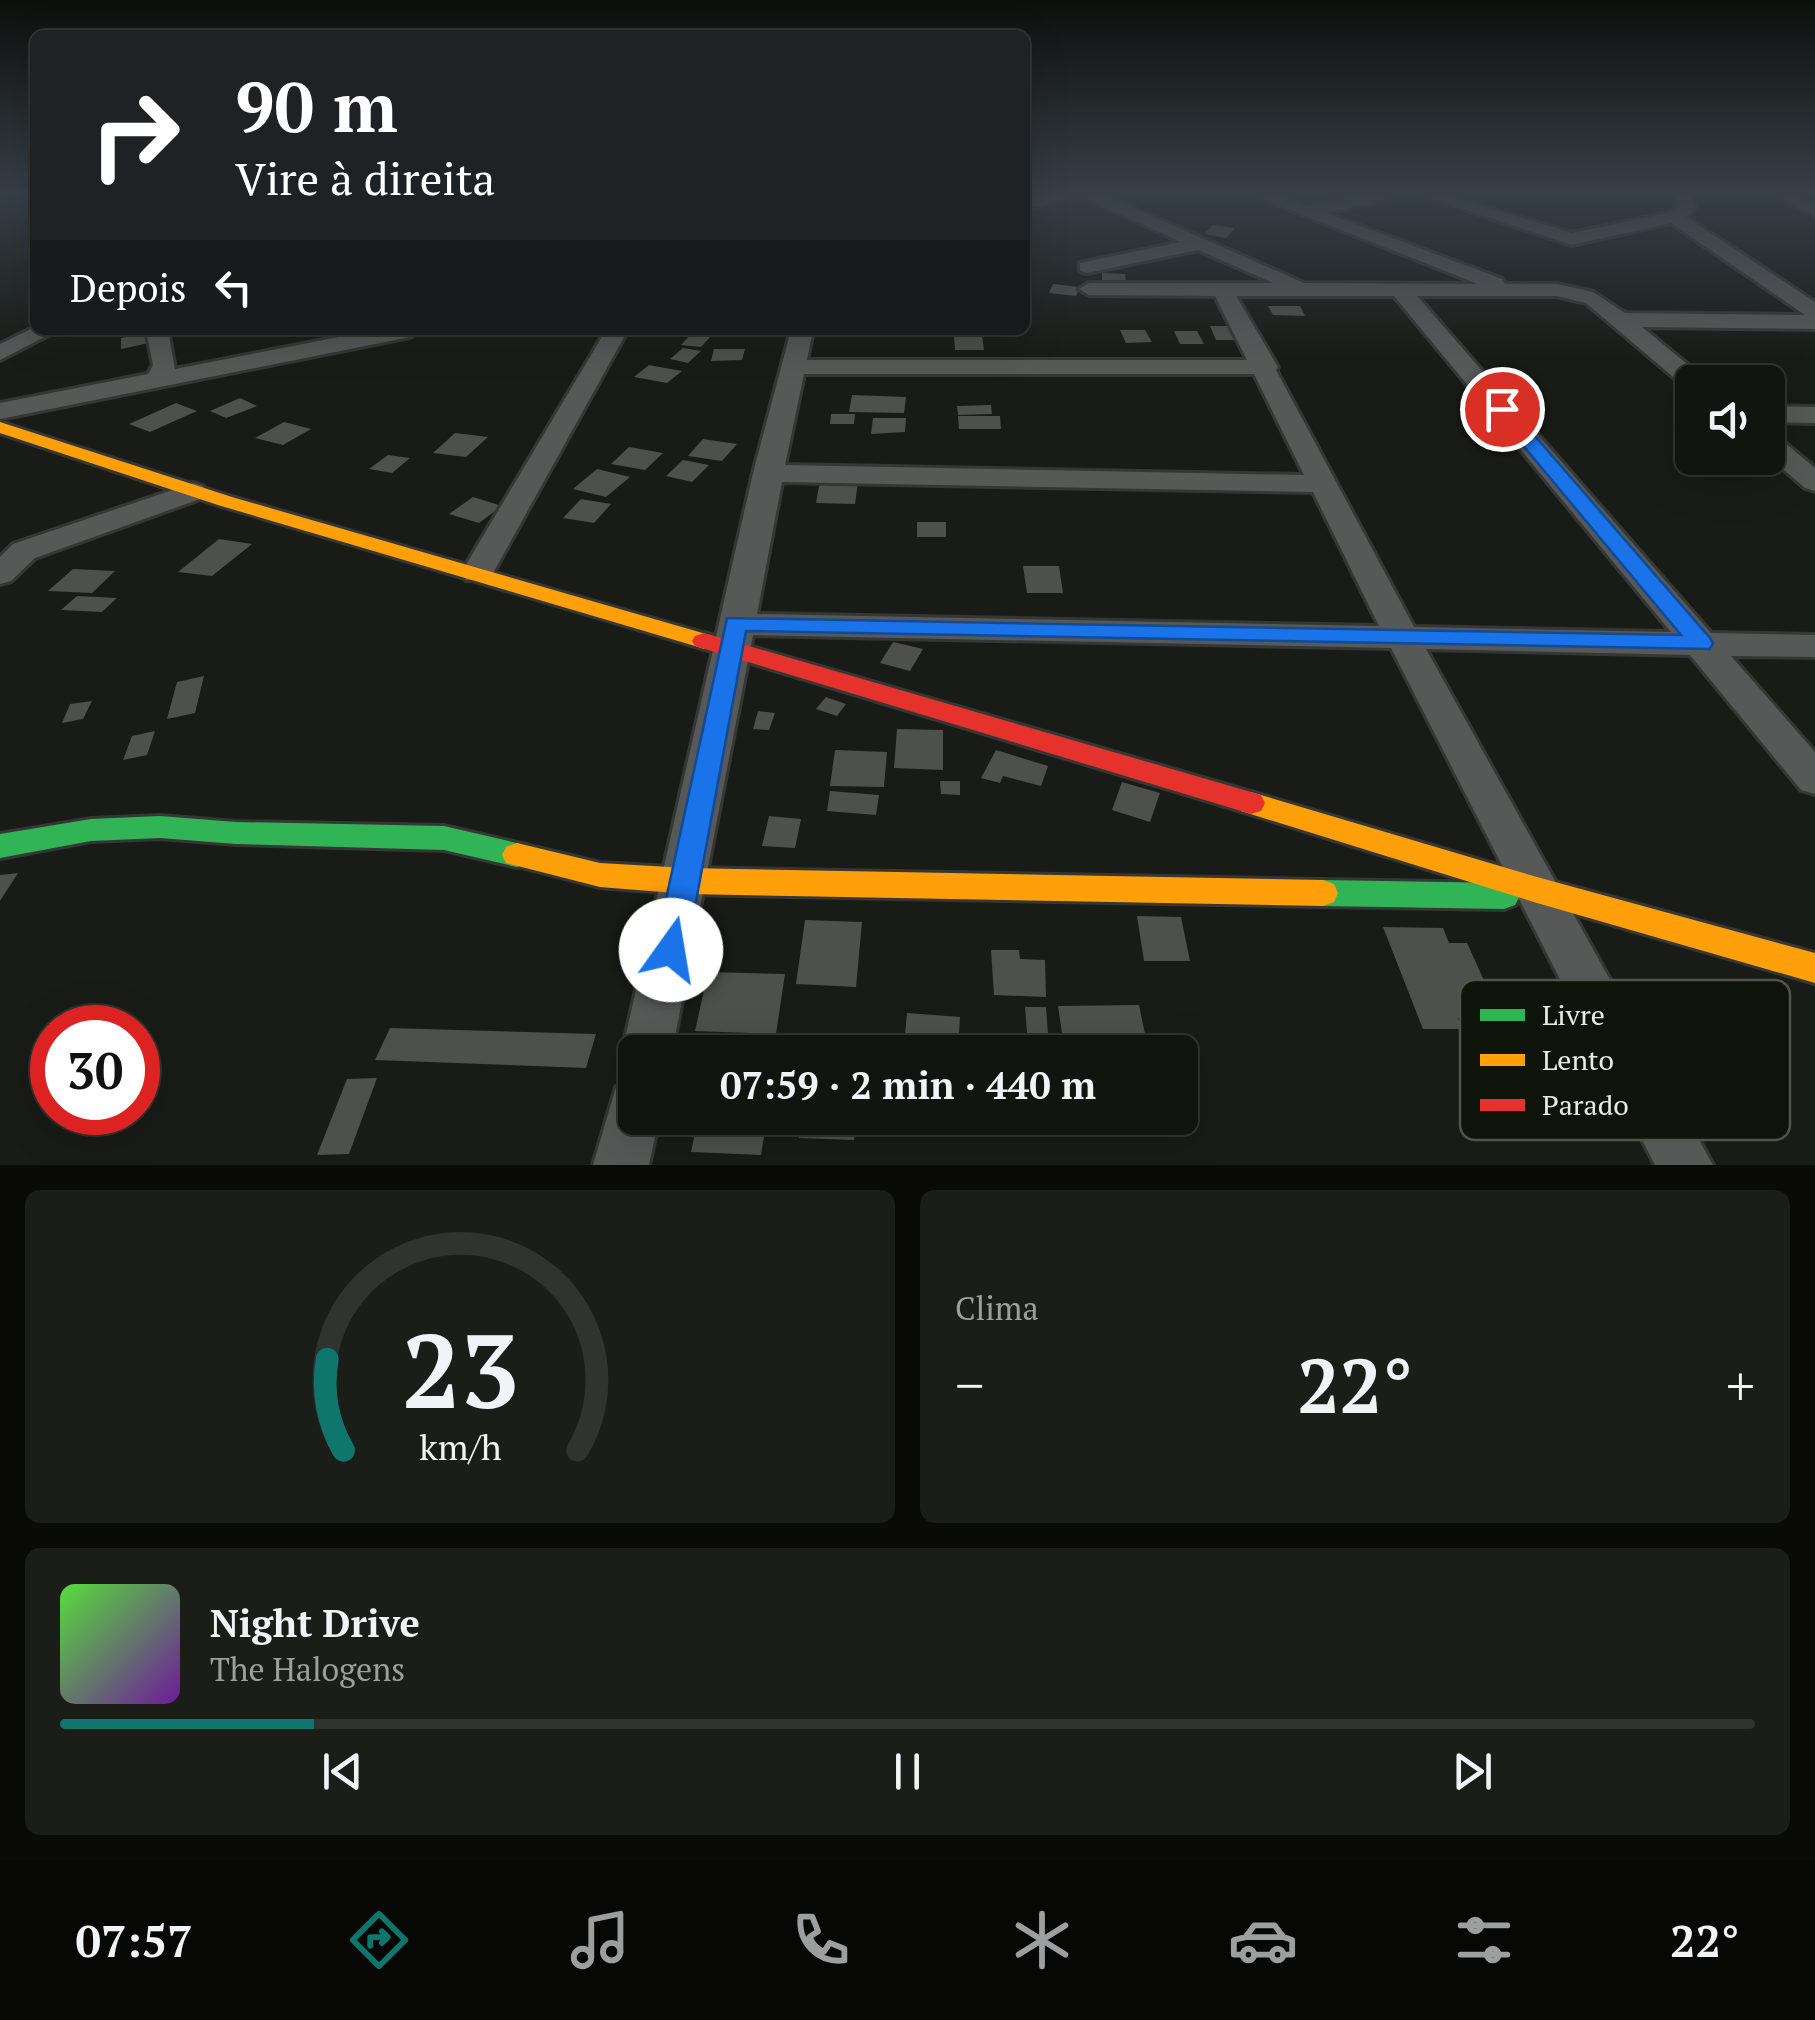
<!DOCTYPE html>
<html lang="pt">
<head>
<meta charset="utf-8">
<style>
  :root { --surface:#121410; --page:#1b1d19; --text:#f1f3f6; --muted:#9c9e9f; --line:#313330; --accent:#0f766e }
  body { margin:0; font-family:"PT Serif",serif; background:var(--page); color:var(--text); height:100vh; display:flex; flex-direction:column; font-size:38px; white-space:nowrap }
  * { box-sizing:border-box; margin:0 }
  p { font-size:32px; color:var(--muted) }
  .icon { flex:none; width:55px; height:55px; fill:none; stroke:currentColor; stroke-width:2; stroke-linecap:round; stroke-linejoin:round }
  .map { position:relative; height:1165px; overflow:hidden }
  .drawer { display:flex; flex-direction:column; gap:25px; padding:25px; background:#0a0b09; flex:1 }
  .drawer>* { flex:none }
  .hud { position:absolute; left:30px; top:30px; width:1000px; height:305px; border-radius:15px; box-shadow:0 10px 40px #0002,0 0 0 2px var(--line); background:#202124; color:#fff; overflow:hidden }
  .tools { position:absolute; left:1675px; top:365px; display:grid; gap:20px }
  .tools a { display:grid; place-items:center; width:110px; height:110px; border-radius:15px; background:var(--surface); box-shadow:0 10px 40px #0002,0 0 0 2px var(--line); font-size:50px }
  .speed { position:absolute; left:30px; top:1005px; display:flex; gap:20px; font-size:50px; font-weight:700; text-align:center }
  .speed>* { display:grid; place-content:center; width:130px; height:130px; border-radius:50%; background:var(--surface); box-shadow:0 10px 40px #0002,0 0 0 2px var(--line); line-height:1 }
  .speed .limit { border:15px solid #d22; background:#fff; color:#111 }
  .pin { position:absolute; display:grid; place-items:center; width:85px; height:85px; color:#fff; margin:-42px; border:5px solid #fff; border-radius:50%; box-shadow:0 2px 10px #0007 }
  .me { position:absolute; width:110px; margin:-55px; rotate:13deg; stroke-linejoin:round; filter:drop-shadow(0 0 8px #0008) }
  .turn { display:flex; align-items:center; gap:35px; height:210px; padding:0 40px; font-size:45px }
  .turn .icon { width:130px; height:130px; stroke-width:2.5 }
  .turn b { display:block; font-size:70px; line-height:85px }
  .then { display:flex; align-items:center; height:95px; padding:0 40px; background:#0003; gap:20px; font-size:38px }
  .big { font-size:75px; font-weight:800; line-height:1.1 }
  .drawer .card { flex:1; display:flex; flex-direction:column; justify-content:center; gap:15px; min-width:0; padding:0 35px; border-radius:15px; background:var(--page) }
  .drawer .dial { align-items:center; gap:0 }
  .dial svg { height:260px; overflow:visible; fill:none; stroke:var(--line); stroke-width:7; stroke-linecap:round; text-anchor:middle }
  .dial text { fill:var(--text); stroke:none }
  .song { display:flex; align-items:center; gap:30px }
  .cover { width:120px; height:120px; border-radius:15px; background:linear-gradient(135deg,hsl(110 70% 55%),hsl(280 70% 35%)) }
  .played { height:10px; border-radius:5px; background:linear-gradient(90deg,var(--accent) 15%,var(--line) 15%) }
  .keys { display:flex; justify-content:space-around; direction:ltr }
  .heat { display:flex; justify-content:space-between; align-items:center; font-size:55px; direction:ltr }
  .drawer .tiles { flex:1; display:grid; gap:25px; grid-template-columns:1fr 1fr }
  .card:last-child { grid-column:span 2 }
  .trip { position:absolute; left:618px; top:1035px; width:580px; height:100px; border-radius:15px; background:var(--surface); box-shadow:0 10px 40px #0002,0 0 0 2px var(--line); font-weight:800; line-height:100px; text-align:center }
  .tab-bar { display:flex; height:160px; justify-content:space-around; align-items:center; background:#070806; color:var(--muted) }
  .tab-bar .icon { width:70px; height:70px }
  .tab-bar .current { color:var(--accent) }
  .tab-bar b { font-size:45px; color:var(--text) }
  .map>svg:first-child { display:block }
</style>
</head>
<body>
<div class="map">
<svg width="1815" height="1165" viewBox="0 0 1815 1165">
  <rect width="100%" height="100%" fill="#181b16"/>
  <!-- building -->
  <g fill="#4d504b">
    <polygon points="1213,225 1235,228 1226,238 1204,234"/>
    <polygon points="1102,273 1125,274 1126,284 1102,283"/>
    <polygon points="1053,284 1080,287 1076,296 1049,293"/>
    <polygon points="1268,306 1300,306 1305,316 1273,315"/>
    <polygon points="1210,326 1237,326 1243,340 1216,340"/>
    <polygon points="1120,330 1145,330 1152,342 1126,343"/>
    <polygon points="1174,331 1197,331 1204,344 1180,344"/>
    <polygon points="693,332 713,334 701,347 681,345"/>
    <polygon points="148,333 149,343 121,349 121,338"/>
    <polygon points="954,335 982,335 984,350 955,350"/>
    <polygon points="683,348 701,351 688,363 670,359"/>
    <polygon points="714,349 745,349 742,360 711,361"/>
    <polygon points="649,365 682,371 667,383 634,377"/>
    <polygon points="852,395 906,397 904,413 849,412"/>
    <polygon points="240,398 257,406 226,418 210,411"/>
    <polygon points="176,403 197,411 150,432 129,424"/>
    <polygon points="991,405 992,414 958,415 957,406"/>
    <polygon points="831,414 855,414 854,424 830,424"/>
    <polygon points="958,416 1000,416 1001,429 959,429"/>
    <polygon points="873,418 906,418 905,432 871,434"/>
    <polygon points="284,422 311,429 283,445 255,438"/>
    <polygon points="455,433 488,437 466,457 433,453"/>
    <polygon points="703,439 737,444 722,461 688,456"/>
    <polygon points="629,447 663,453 645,470 611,464"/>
    <polygon points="388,455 410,458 392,473 369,469"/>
    <polygon points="683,460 709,465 692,482 666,476"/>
    <polygon points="597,469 630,477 606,497 573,489"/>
    <polygon points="820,481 858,481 855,504 816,503"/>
    <polygon points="473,497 502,506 479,523 449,514"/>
    <polygon points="581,499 611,504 594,523 563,518"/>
    <rect x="917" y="522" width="29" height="15"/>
    <polygon points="219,539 252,544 212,576 178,572"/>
    <polygon points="1023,566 1059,566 1063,593 1027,593"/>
    <polygon points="73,569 115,571 92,593 48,591"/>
    <polygon points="77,596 117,598 102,612 61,610"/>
    <polygon points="893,642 923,649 910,671 880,663"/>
    <polygon points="204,676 195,713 167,719 177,682"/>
    <polygon points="826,697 846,704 837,716 816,709"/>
    <polygon points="92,701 83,719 62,723 70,704"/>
    <polygon points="758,711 775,713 769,730 753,729"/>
    <polygon points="897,729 943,730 943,770 894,768"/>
    <polygon points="155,731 147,755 123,760 132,736"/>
    <polygon points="835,750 887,752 884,787 830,786"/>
    <polygon points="996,750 1048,766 1041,786 1003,776 1000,783 981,778"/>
    <polygon points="940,781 960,781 960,795 941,794"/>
    <polygon points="1122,782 1160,793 1150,822 1112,810"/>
    <polygon points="830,791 879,795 876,815 827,811"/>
    <polygon points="769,816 801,819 795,848 762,846"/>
    <polygon points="18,873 0,901 0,875"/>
    <polygon points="1137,916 1181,917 1190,961 1144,961"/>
    <polygon points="805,920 862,922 856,987 796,984"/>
    <polygon points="1383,927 1443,928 1449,943 1467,943 1496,1007 1476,1006 1482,1019 1458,1018 1462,1029 1423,1029"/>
    <polygon points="991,950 1019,950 1020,959 1045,960 1046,997 994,995"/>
    <polygon points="708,972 785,974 776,1034 695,1031"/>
    <polygon points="1139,1005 1146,1039 1063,1040 1058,1006"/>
    <polygon points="1025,1007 1046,1007 1048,1034 1027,1033"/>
    <polygon points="907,1013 960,1017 958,1049 904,1045"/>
    <polygon points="390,1028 596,1034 586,1068 375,1060"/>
    <polygon points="974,1042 1049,1047 1049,1052 974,1052"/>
    <polygon points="714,1043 778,1047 777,1052 712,1052"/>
    <polygon points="811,1044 862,1046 861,1052 810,1052"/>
    <polygon points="377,1078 349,1154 317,1155 347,1079"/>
    <polygon points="698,1118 767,1118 761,1155 691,1152"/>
    <polygon points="802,1118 856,1118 854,1140 799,1138"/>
  </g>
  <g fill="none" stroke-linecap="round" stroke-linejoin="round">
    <!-- street casing -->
    <g stroke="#353734" stroke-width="6">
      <g id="street">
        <path d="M1048,195h56l200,88 174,1 -226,-89h24l32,11 55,-11h30l-2,4 -65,14 176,66 3,5h52l36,8 32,21 180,2 -134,-92 -100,22 -150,-50h26l125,38 96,-20 10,-7 -3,-11h16l5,12 -10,10 129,85v27l-173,-2 61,50 3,5h-14v7l-7,-2 -99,-84 -29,-7h-140l294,337 104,2v22l-84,-1 84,96v42l-14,-4 -111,-135 -264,-6 287,516h-58l-264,-517 -638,-13 -81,417h-37v19l-6,-2 -7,-17 131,-579 38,-143h22l-6,30h440l-32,-64 -126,-1 -10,-6 10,-6h184l-75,-33 -111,23 -7,-2v-8l101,-21 -99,-46 -57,13v-10zM1236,296h158l277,336 -257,-5 -138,-257 2,-3zM804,374h450l50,101 -519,-10zM782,482l531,10 66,134 -622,-12z"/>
        <polygon points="1775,195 1796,195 1815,204 1815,216"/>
        <polygon points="35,327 58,330 0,360 0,344"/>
        <polygon points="146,330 168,330 175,369 375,330 421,330 410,337 0,419 0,403 148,374 153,365"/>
        <polygon points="606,330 628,330 493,573 488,580 466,580 461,573"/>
        <polygon points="1768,406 1815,407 1815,423 1768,422"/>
        <polygon points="1768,435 1778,437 1815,468 1815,491 1805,488 1768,456"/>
        <polygon points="193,483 203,486 207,492 203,498 35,558 11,581 0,584 0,557 13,544"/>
        <polygon points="635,1079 635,1118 659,1118 649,1165 593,1165 616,1087"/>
      </g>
    </g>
    <!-- fast casing -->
    <g stroke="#353734" stroke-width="6">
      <g id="fast">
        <polygon points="160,816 236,822 444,826 517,843 528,847 532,855 528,863 517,867 444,850 236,844 160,838 91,841 0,858 0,834 91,819"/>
        <polygon points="1323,880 1504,883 1515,887 1520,896 1515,905 1504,909 1323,906 1312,902 1308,893 1312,884"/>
      </g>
    </g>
    <!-- slow casing -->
    <g stroke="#353734" stroke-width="6">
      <g id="slow">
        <polygon points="0,422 232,497 713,636 716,641 704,649 695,646 218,505 0,433"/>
        <polygon points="1251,792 1537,877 1815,953 1815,983 1537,903 1241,811 1237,803 1241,795"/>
        <polygon points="517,843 600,863 687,868 1323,880 1334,884 1338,893 1334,902 1323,906 687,894 600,887 506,863 502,855 506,847"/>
      </g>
    </g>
    <!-- jam casing -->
    <g stroke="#353734" stroke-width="6">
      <polygon id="jam" points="704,633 1251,792 1261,795 1265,803 1261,811 1251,814 695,646 692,641 695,636"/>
    </g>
    <!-- street -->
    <use href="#street" fill="#575858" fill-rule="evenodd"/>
    <!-- fast -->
    <use href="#fast" fill="#30b455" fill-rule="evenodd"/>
    <!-- slow -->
    <use href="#slow" fill="#ff9f0a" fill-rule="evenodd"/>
    <!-- jam -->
    <use href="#jam" fill="#e5322d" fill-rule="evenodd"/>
  </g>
  <!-- sky -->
  <linearGradient id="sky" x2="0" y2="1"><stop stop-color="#0d0f0c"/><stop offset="0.54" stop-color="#373f47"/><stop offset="1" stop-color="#373f47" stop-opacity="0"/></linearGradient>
  <rect width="1815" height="358" fill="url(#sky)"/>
  <!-- route -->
  <polygon fill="#1a73e8" stroke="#114b97" stroke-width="2.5" points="1502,403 1508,405 1710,638 1713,643 1710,649 746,631 687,950 683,960 671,964 659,960 655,950 727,618 1681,635 1496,413 1493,409"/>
  <!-- legend -->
  <rect x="1460" y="980" width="330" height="160" rx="15" fill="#0f140b" stroke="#50554c" stroke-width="2.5"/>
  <rect x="1480" y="1009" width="45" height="12" fill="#30b455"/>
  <rect x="1480" y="1054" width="45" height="12" fill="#ff9f0a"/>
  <rect x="1480" y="1099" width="45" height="12" fill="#e5322d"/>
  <g font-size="28" fill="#e8ece5">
    <text x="1542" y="1025">Livre</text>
    <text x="1542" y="1070">Lento</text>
    <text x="1542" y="1115">Parado</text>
  </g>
</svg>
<div class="tools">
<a><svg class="icon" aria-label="sound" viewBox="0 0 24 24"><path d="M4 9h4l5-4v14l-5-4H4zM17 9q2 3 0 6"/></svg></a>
</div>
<div class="speed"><div class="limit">30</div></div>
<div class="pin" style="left:1502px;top:409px;background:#d93025"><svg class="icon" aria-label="arrive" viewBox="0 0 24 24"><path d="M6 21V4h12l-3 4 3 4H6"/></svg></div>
<svg class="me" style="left:671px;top:950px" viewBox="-20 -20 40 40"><circle r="19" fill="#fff"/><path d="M0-13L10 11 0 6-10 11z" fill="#1a73e8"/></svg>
<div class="trip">07:59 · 2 min · 440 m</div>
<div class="hud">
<div class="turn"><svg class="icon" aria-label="right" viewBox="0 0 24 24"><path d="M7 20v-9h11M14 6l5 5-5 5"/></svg><div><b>90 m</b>Vire à direita</div></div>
<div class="then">Depois<svg class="icon" aria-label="left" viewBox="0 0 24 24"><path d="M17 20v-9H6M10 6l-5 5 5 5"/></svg></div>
</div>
</div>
<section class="drawer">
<div class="tiles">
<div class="card dial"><svg viewBox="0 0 100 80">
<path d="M14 69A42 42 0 1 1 86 69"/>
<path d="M14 69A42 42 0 0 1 9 41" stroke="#0f766e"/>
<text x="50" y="56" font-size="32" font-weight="700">23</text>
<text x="50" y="72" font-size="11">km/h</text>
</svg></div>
<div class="card"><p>Clima</p>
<div class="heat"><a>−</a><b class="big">22°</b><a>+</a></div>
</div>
<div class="card">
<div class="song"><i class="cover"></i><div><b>Night Drive</b><p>The Halogens</p></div></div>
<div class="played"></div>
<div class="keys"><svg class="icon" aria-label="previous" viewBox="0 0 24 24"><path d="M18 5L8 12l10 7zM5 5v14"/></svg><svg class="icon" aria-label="pause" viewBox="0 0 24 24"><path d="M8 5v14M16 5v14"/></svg><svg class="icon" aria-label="next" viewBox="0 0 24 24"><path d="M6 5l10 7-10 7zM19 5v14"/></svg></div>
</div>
</div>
</section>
<nav class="tab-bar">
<b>07:57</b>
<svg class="icon current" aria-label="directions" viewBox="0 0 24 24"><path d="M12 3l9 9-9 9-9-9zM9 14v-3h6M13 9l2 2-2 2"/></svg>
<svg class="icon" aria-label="music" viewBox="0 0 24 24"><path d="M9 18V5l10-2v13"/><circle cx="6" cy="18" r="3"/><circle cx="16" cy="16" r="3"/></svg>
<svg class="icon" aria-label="phone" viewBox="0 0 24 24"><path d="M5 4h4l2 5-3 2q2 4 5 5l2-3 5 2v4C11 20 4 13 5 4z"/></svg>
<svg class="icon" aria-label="climate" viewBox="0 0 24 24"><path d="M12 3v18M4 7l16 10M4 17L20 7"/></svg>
<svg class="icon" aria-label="car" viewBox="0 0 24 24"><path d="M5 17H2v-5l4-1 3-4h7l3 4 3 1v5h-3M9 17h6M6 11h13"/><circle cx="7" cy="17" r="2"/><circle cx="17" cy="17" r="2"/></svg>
<svg class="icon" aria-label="filters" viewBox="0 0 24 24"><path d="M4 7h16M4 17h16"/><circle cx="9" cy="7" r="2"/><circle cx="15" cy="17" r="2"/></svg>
<b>22°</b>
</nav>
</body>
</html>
